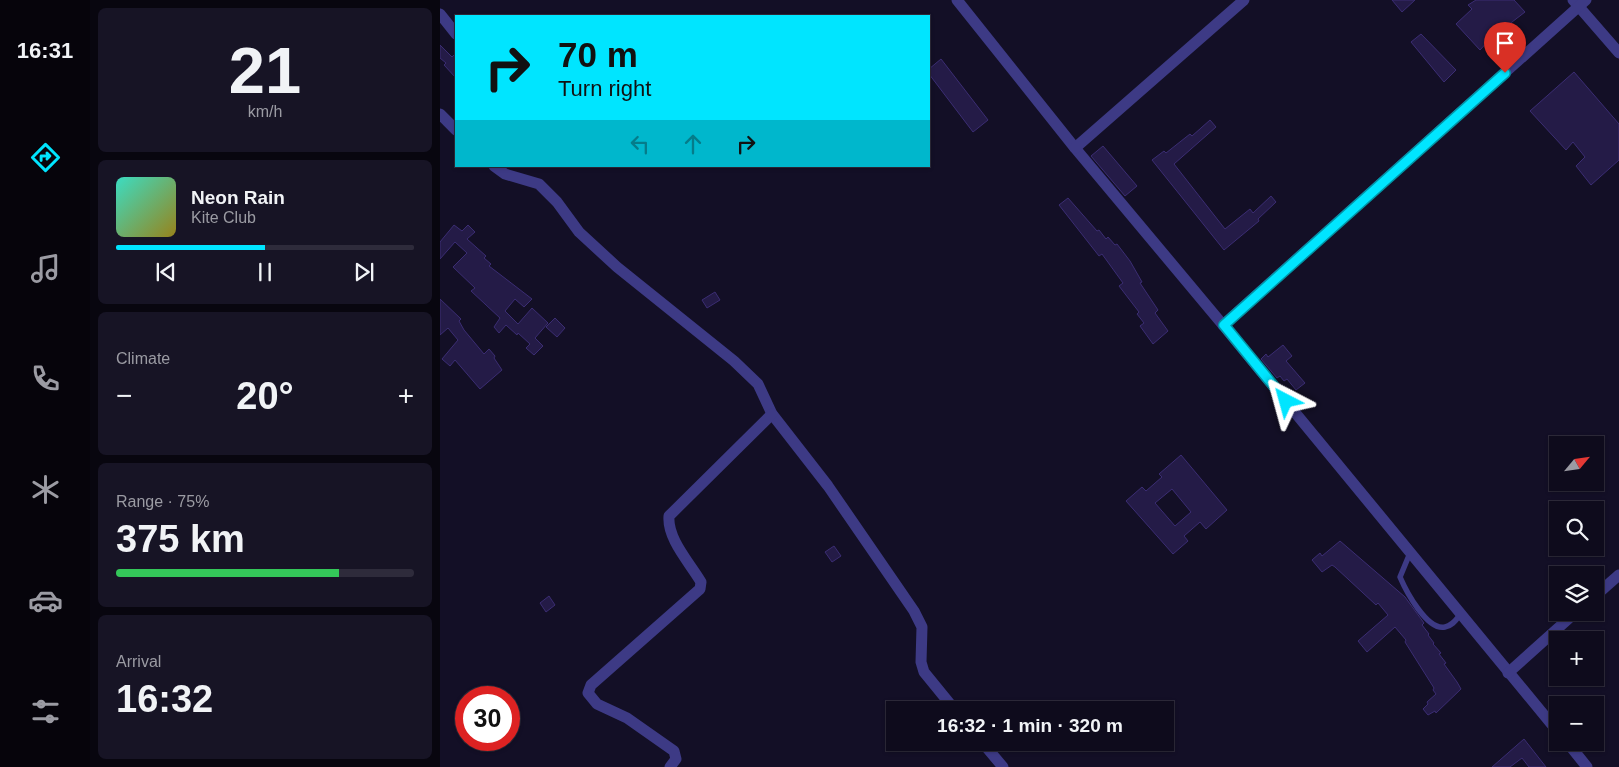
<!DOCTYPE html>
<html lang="en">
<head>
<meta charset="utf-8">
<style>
  :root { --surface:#0e0b1c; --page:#171425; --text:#f1f3f6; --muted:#9b9ba3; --line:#2e2b3b; --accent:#00e5ff }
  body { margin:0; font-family:Helvetica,sans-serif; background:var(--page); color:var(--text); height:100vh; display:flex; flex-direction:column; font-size:19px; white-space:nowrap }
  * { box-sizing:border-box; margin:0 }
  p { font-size:16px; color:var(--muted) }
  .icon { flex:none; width:28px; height:28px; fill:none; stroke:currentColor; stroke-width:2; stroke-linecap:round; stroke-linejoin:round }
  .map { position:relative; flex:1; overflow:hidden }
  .panel { display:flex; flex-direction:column; gap:8px; padding:8px; background:#08060f; width:350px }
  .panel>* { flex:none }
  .guide { position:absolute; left:15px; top:15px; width:475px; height:152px; border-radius:0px; box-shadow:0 1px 4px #0004,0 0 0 1px var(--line); background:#00e5ff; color:#111; overflow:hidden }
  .needle { width:32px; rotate:61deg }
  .buttons { position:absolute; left:1109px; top:436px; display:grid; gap:10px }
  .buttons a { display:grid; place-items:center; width:55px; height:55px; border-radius:0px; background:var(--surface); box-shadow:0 1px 4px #0004,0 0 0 1px var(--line); font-size:25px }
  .speed { position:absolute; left:15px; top:686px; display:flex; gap:10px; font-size:25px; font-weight:700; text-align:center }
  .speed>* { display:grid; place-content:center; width:65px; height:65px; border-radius:50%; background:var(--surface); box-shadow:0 1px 4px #0004,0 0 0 1px var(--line); line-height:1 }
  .speed .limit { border:8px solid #d22; background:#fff; color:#111 }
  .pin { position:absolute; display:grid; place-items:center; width:42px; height:42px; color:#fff; margin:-51px -21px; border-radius:50% 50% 50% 0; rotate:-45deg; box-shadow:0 0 5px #0007 }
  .pin .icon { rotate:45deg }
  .me { position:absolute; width:55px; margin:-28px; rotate:321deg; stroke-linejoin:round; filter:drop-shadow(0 0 4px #0008) }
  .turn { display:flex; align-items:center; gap:18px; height:105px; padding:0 20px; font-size:22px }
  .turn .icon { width:65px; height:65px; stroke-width:2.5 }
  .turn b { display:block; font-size:35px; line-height:42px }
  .lanes { display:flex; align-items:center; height:48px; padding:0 20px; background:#0003; justify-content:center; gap:25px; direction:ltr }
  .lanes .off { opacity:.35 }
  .big { font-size:38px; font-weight:700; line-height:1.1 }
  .panel .tile { flex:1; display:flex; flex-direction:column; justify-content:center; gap:8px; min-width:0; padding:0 18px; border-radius:8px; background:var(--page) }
  .panel .dial { align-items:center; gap:0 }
  .dial b { font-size:65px; line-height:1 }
  .song { display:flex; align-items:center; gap:15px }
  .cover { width:60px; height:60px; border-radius:8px; background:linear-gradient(135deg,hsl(170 70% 55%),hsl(50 70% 35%)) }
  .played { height:5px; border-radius:2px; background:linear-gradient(90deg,var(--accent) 50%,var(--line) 50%) }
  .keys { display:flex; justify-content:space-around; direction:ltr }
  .heat { display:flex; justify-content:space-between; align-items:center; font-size:28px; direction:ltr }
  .charge { height:8px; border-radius:4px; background:linear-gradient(90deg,#34c759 75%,var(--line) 0) }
  .trip { position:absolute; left:446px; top:701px; width:288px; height:50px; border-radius:0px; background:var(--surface); box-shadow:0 1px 4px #0004,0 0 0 1px var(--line); font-weight:700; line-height:50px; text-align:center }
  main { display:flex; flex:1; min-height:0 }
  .dock { display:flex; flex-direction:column; width:90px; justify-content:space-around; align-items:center; background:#06040b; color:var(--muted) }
  .dock .icon { width:35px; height:35px }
  .dock .active { color:var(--accent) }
  .dock b { font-size:22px; color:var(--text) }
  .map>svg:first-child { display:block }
</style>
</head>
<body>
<main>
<nav class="dock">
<b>16:31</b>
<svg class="icon active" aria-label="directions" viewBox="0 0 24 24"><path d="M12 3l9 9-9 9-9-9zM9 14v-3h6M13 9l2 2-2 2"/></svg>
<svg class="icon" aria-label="music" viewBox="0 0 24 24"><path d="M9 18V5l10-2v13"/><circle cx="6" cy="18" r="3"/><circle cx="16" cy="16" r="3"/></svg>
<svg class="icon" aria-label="phone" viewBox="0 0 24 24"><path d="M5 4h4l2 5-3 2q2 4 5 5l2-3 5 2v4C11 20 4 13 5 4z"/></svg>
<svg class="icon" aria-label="climate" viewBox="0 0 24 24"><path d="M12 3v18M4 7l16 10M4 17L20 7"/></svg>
<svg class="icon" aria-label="car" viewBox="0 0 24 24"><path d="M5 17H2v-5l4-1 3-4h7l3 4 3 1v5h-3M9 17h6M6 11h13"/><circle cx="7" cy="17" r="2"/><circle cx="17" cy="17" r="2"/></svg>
<svg class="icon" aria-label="filters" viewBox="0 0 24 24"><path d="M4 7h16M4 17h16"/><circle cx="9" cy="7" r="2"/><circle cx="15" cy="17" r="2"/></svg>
</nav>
<section class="panel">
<div class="tile dial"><b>21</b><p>km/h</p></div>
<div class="tile">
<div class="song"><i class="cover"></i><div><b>Neon Rain</b><p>Kite Club</p></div></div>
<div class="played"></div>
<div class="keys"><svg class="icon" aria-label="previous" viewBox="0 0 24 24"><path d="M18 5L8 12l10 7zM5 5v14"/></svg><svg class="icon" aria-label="pause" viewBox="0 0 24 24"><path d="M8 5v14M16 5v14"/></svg><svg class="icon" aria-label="next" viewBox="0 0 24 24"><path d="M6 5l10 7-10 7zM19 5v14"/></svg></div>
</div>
<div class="tile"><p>Climate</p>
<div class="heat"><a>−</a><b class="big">20°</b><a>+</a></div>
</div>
<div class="tile"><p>Range · 75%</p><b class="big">375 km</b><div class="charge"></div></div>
<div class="tile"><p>Arrival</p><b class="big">16:32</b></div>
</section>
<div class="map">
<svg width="1179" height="767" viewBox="0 0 1179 767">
  <rect width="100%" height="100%" fill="#130f26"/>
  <!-- building -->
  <g fill="#241b47" stroke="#3b2d73" fill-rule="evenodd">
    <polygon points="952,0 975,0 962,12"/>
    <polygon points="1036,0 1074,0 1085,12 1050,39 1040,50 1016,24 1032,9 1028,5"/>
    <polygon points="981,34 1016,70 1004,82 971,42"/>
    <polygon points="0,45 12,57 16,53 16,78 4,65 6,63 0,58"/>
    <polygon points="501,59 548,120 533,132 489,74 489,69"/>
    <polygon points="1134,72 1179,124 1179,160 1151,185 1136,166 1145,157 1133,142 1126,150 1090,111"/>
    <polygon points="770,120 776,127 734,164 785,229 810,209 813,213 831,196 836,202 818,219 819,221 784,250 712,160 724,151 726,153 750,134 752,136"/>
    <polygon points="663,146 697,186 685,196 651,156"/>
    <polygon points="628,198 657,231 659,230 666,239 668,237 675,245 677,244 690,261 702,282 700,283 718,310 715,313 728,331 713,344 700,326 704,323 697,314 699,312 679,286 683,283 662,254 659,256 619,205"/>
    <polygon points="14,225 22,231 28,225 35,232 27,239 46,256 44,258 51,264 49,266 92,299 84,307 75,299 65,311 78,324 92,308 108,323 95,338 103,346 94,355 86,348 90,344 78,333 77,335 66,325 59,333 54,327 60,318 31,291 35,288 13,267 27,253 15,242 0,259 0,242"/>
    <polygon points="275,292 280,300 267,308 262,300"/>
    <polygon points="0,299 21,319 19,321 24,330 44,354 49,349 55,356 54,358 62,370 40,389 15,360 10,366 2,359 18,340 8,328 0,335"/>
    <polygon points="115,318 125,328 117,337 106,327"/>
    <polygon points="843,345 852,356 846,361 865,383 856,390 847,379 844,381 840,376 837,378 821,359 826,354 828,357"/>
    <path d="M741,455l46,55 -21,19 -6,-7 -16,14 4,5 -15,13 -47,-53 16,-14 4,4 16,-14 -3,-3zM732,489l19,23 -16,14 -20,-23z"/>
    <polygon points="900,541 965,597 984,623 982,625 989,634 988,635 994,643 993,644 1001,653 999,654 1006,663 1004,664 1017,682 1021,689 996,713 995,711 988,715 983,709 988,704 987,702 996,694 993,690 994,688 965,642 966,640 955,627 927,652 918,641 948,615 938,603 936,605 895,567 892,565 882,572 872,560 880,553 882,556"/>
    <polygon points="394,546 401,556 392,562 385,552"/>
    <polygon points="109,596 115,605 106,612 100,603"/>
    <polygon points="1084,739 1106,767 1089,767 1082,758 1070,767 1052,767"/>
  </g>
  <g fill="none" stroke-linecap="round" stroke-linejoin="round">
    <!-- service -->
    <path stroke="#3d3a85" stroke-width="5.5" d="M970,553l-10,24c6,14 27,54 45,50 7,-1 11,-7 15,-12"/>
    <!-- minor -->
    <g stroke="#3d3a85" stroke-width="11">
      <polyline points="517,0 635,148 783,325 1118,732"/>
      <polyline points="1133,0 1179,53"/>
      <polyline points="0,14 16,34"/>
      <polyline points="0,114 16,130"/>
      <polyline points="635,148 804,0"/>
      <polyline points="54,166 65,174 99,184 117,202 139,232 177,267 294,361 318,384 332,414 388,486 474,611 482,627 481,662 484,672 515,710"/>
      <polyline points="783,325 1146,0"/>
      <polyline points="1155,596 1179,575"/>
      <polyline points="1068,673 1136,612"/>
      <polyline points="542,742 563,767"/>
      <polyline points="1127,742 1147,767"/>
      <path d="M230,767l6,-8 -2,-8 -47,-33 -30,-14 -9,-11 3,-8 109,-96 1,-7c-11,-19 -34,-43 -32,-66l103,-102"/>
    </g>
  </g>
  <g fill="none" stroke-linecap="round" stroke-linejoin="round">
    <!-- route casing -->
    <g stroke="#0095a6" stroke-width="12">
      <polyline id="route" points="846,401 784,325 1065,73"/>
    </g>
    <!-- route -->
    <use href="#route" stroke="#00e5ff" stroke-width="9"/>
  </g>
</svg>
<div class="buttons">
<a><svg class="needle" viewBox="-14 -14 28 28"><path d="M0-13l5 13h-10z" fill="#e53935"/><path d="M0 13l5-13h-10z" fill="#9b9ba3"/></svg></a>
<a><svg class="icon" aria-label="search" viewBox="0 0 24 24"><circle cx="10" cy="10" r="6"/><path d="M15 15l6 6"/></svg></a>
<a><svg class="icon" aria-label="layers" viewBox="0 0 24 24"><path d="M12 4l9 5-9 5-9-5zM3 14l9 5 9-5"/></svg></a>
<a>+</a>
<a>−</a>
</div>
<div class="speed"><div class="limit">30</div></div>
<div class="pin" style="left:1065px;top:73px;background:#d93025"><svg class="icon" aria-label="arrive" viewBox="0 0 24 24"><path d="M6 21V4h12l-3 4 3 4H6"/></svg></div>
<svg class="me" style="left:846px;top:401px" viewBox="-20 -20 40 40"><path d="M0-17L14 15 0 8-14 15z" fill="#00e5ff" stroke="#fff" stroke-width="4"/></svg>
<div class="trip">16:32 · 1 min · 320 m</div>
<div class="guide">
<div class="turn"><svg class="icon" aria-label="right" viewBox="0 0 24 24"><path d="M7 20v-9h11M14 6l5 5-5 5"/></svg><div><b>70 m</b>Turn right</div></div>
<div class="lanes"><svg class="icon off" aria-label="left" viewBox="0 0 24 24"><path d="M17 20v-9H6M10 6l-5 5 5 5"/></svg><svg class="icon off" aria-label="ahead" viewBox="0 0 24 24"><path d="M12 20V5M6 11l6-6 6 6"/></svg><svg class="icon" aria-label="right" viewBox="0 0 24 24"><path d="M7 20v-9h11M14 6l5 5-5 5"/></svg></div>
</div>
</div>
</main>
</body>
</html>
